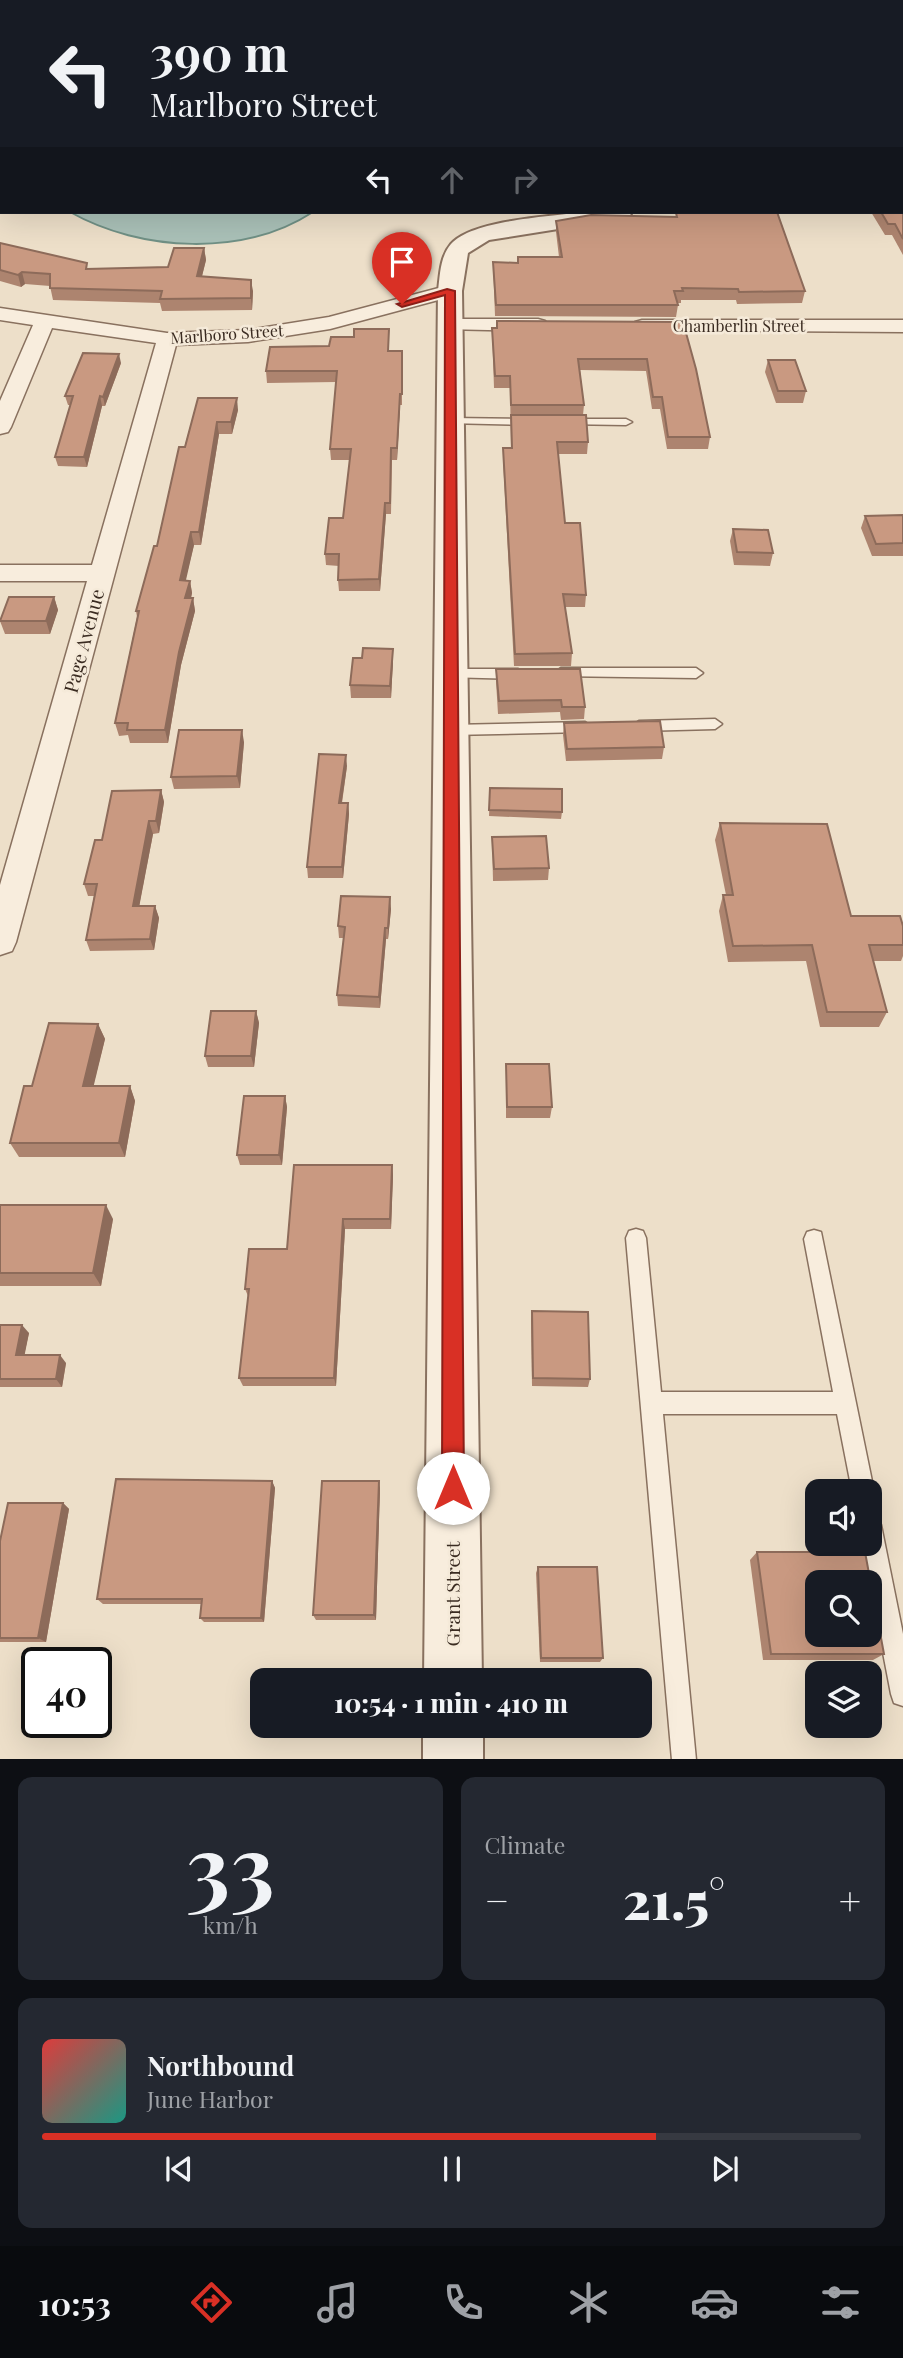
<!DOCTYPE html>
<html lang="en">
<head>
<meta charset="utf-8">
<style>
  :root { --surface:#171b24; --page:#242831; --text:#f1f3f6; --muted:#9ea1a6; --line:#363941; --accent:#d93025 }
  body { margin:0; font-family:"Playfair Display",serif; background:var(--page); color:var(--text); height:100vh; display:flex; flex-direction:column; font-size:26px; white-space:nowrap }
  * { box-sizing:border-box; margin:0 }
  p { font-size:23px; color:var(--muted) }
  .icon { flex:none; width:38px; height:38px; fill:none; stroke:currentColor; stroke-width:2; stroke-linecap:round; stroke-linejoin:round }
  .map { position:relative; height:1759px; overflow:hidden }
  .sheet { display:flex; flex-direction:column; gap:18px; padding:18px; background:#0d0f14; flex:1 }
  .sheet>* { flex:none }
  .hud { position:absolute; left:0px; top:0px; width:903px; height:214px; box-shadow:0 7px 28px #0002; background:#171b24; color:var(--text); overflow:hidden }
  .fabs { position:absolute; left:805px; top:1479px; display:grid; gap:14px }
  .fabs a { display:grid; place-items:center; width:77px; height:77px; border-radius:14px; background:var(--surface); box-shadow:0 7px 28px #0002; font-size:35px }
  .speed { position:absolute; left:21px; top:1647px; display:flex; gap:14px; font-size:35px; font-weight:700; text-align:center }
  .speed>* { display:grid; place-content:center; width:91px; height:91px; border-radius:50%; background:var(--surface); box-shadow:0 7px 28px #0002; line-height:1 }
  .speed .limit { border:4px solid #111; border-radius:10px; background:#fff; color:#111 }
  .pin { position:absolute; display:grid; place-items:center; width:60px; height:60px; color:#fff; margin:-72px -30px; border-radius:50% 50% 50% 0; rotate:-45deg; box-shadow:0 0 7px #0007 }
  .pin .icon { rotate:45deg }
  .me { position:absolute; width:77px; margin:-38px; rotate:0deg; stroke-linejoin:round; filter:drop-shadow(0 0 5px #0008) }
  .turn { display:flex; align-items:center; gap:24px; height:147px; padding:0 35px; font-size:32px }
  .turn .icon { width:91px; height:91px; stroke-width:2.5 }
  .turn b { display:block; font-size:49px; line-height:60px }
  .lanes { display:flex; align-items:center; height:66px; padding:0 35px; background:#0003; justify-content:center; gap:35px; direction:ltr }
  .lanes .off { opacity:.35 }
  .big { font-size:52px; font-weight:800; line-height:1.1 }
  .sheet .tile { flex:1; display:flex; flex-direction:column; justify-content:center; gap:10px; min-width:0; padding:0 24px; border-radius:14px; background:var(--page) }
  .sheet .dial { align-items:center; gap:0 }
  .dial b { font-size:91px; line-height:1 }
  .song { display:flex; align-items:center; gap:21px }
  .cover { width:84px; height:84px; border-radius:10px; background:linear-gradient(135deg,hsl(0 70% 55%),hsl(170 70% 35%)) }
  .played { height:7px; border-radius:4px; background:linear-gradient(90deg,var(--accent) 75%,var(--line) 75%) }
  .keys { display:flex; justify-content:space-around; direction:ltr }
  .heat { display:flex; justify-content:space-between; align-items:center; font-size:38px; direction:ltr }
  .sheet .tiles { flex:1; display:grid; gap:18px; grid-template-columns:1fr 1fr }
  .tile:last-child { grid-column:span 2 }
  .trip { position:absolute; left:250px; top:1668px; width:402px; height:70px; border-radius:14px; background:var(--surface); box-shadow:0 7px 28px #0002; font-weight:800; line-height:70px; text-align:center }
  .tabs { display:flex; height:112px; justify-content:space-around; align-items:center; background:#090b0e; color:var(--muted) }
  .tabs .icon { width:49px; height:49px }
  .tabs .current { color:var(--accent) }
  .tabs b { font-size:32px; color:var(--text) }
  .map>svg:first-child { display:block }
</style>
</head>
<body>
<div class="map">
<svg width="903" height="1760" viewBox="0 0 903 1760">
  <rect width="100%" height="100%" fill="#eddfc9"/>
  <!-- water -->
  <path fill="#aac1b8" stroke="#709085" stroke-width="2" d="M70,212h243c-69,45 -172,40 -243,0z"/>
  <g fill="none" stroke-linecap="round" stroke-linejoin="round">
    <!-- service casing -->
    <g stroke="#89715f" stroke-width="3">
      <g id="service">
        <rect x="507" y="0" width="6" height="2"/>
        <rect x="901" y="6" width="2" height="4"/>
        <polygon points="450,418 531,419 537,422 531,425 446,423 444,421"/>
        <polygon points="564,419 626,419 632,422 626,425 560,424 560,420"/>
        <polygon points="561,668 696,668 703,673 696,678 556,676 554,673"/>
        <polygon points="450,669 518,669 525,674 518,679 445,677 443,674"/>
        <polygon points="715,719 722,724 715,729 639,731 632,726 639,721"/>
        <polygon points="585,722 592,727 585,732 451,735 444,730 451,725"/>
        <polygon points="636,1229 643,1231 646,1238 661,1392 833,1392 804,1239 807,1232 814,1230 821,1232 874,1491 870,1499 870,1491 852,1491 837,1414 663,1414 696,1760 672,1760 626,1238 629,1231"/>
        <polygon points="870,1514 878,1517 881,1525 903,1634 903,1706 894,1703 891,1694 862,1544 870,1544"/>
      </g>
    </g>
    <!-- minor casing -->
    <g stroke="#89715f" stroke-width="3">
      <g id="minor">
        <polygon points="43,0 57,0 42,2"/>
        <rect x="317" y="0" width="14" height="2"/>
        <polygon points="849,0 863,0 864,2 850,2"/>
        <rect x="0" y="20" width="2" height="8"/>
        <polygon points="901,68 903,68 903,80 901,79"/>
        <polygon points="2,79 2,91 0,92 0,80"/>
        <rect x="901" y="97" width="2" height="10"/>
        <polygon points="450,285 457,287 460,291 457,295 330,329 248,342 176,345 16,942 12,951 0,955 0,885 87,581 0,581 0,565 92,565 156,343 52,328 11,427 8,432 0,434 0,401 33,325 0,320 0,308 167,333 248,330 329,317"/>
        <polygon points="450,319 538,319 545,321 548,325 545,329 538,331 443,329 440,325 443,321"/>
        <polygon points="642,320 903,320 903,332 635,330 632,326 635,322"/>
      </g>
    </g>
    <!-- tertiary casing -->
    <g stroke="#89715f" stroke-width="4">
      <g id="tertiary">
        <rect x="691" y="0" width="16" height="2"/>
        <path d="M581,212h51l-3,5 -8,2 -132,21 -21,13 -6,38 20,1389h-58l14,-1389c2,-16 2,-34 13,-47 21,-24 98,-27 130,-32z"/>
        <rect x="423" y="1726" width="60" height="34"/>
      </g>
    </g>
    <!-- service -->
    <use href="#service" fill="#f8eddd" fill-rule="evenodd"/>
    <!-- minor -->
    <use href="#minor" fill="#f8eddd" fill-rule="evenodd"/>
    <!-- tertiary -->
    <use href="#tertiary" fill="#f8eddd" fill-rule="evenodd"/>
  </g>
  <!-- wall -->
  <g fill="#ad846f">
    <polygon points="903,161 903,255 892,235 885,235 871,212 901,212"/>
    <polygon points="676,213 805,291 802,303 737,304 736,300 681,300 681,303 677,303 678,305 676,317 495,316 493,262 518,263 559,257 556,232 556,221 676,217"/>
    <polygon points="0,243 88,269 168,267 204,248 206,260 202,276 253,291 252,310 162,311 160,303 53,300 50,286 25,284 21,287 0,281"/>
    <polygon points="497,321 683,322 710,437 708,449 667,449 660,409 652,409 646,371 580,370 584,405 583,415 588,442 587,454 558,454 565,523 586,595 585,607 565,607 572,653 571,666 514,666 503,460 503,448 511,448 510,388 494,388 492,328 497,328"/>
    <polygon points="389,340 389,351 402,351 402,405 400,405 397,460 392,460 391,514 386,514 380,591 339,591 338,580 339,566 326,565 325,554 343,518 350,460 331,460 330,449 336,382 267,383 266,371"/>
    <polygon points="768,360 806,391 803,403 776,403 765,372"/>
    <polygon points="121,363 105,406 102,406 87,467 58,466 55,457 70,405 68,405 65,396"/>
    <polygon points="198,398 238,410 232,434 219,434 201,545 194,545 185,581 190,581 192,593 191,598 193,598 195,611 181,665 168,743 130,743 128,735 119,736 115,723 137,617 136,611 157,546"/>
    <polygon points="903,515 903,556 872,556 861,528 865,516"/>
    <polygon points="733,529 773,553 770,566 734,565 730,541"/>
    <polygon points="54,597 58,610 50,634 5,634 0,621"/>
    <polygon points="393,649 393,661 391,698 351,698 350,685 362,658"/>
    <polygon points="496,669 585,707 584,719 561,720 560,712 498,714 496,681"/>
    <polygon points="564,723 664,747 662,759 566,761 563,735"/>
    <polygon points="244,742 240,788 174,789 171,777"/>
    <polygon points="347,766 342,803 348,803 349,814 343,878 308,878 307,867"/>
    <polygon points="490,788 562,812 561,819 489,816"/>
    <polygon points="161,790 164,802 159,833 153,834 139,906 155,906 159,918 154,950 90,951 86,940 94,896 88,896 84,884 102,840"/>
    <polygon points="720,823 851,916 903,926 903,956 901,961 873,961 887,1012 879,1027 820,1027 806,961 728,962 719,911 723,895 726,895 715,840"/>
    <polygon points="492,837 549,868 548,880 493,881"/>
    <polygon points="391,909 388,939 386,939 380,1008 338,1006 337,995 344,938 339,938 338,926"/>
    <polygon points="256,1011 259,1023 254,1067 208,1067 205,1056"/>
    <polygon points="98,1024 105,1039 93,1086 130,1086 135,1101 125,1157 19,1157 10,1143 32,1086"/>
    <polygon points="506,1064 552,1107 550,1118 506,1118"/>
    <polygon points="285,1096 287,1107 282,1165 240,1165 237,1155"/>
    <polygon points="392,1165 393,1175 391,1229 345,1229 336,1386 243,1386 239,1378 248,1296 245,1289 287,1249"/>
    <polygon points="0,1205 113,1219 101,1286 0,1286"/>
    <polygon points="532,1311 590,1379 588,1387 532,1386 531,1319"/>
    <polygon points="0,1325 29,1333 24,1355 66,1363 62,1387 0,1387"/>
    <polygon points="272,1481 275,1488 264,1622 204,1622 200,1618 201,1604 103,1604 97,1599"/>
    <polygon points="380,1488 376,1620 316,1620 313,1615"/>
    <polygon points="63,1503 69,1509 46,1642 0,1642 0,1541"/>
    <polygon points="757,1552 884,1654 873,1660 763,1660 750,1560"/>
    <polygon points="538,1567 603,1658 600,1662 540,1662 536,1573"/>
  </g>
  <!-- shaded-wall -->
  <g fill="#8d6b5a">
    <polygon points="204,248 206,260 199,288 197,276"/>
    <polygon points="22,272 25,284 21,287 18,275"/>
    <polygon points="251,280 253,291 252,310 251,298"/>
    <polygon points="119,354 121,363 105,406 103,397"/>
    <polygon points="400,394 400,405 397,460 397,448"/>
    <polygon points="100,396 102,406 87,467 84,457"/>
    <polygon points="237,398 238,410 232,434 231,422"/>
    <polygon points="217,422 219,434 201,545 199,532"/>
    <polygon points="385,503 386,514 380,591 379,579"/>
    <polygon points="191,532 194,545 183,593 180,580"/>
    <polygon points="190,581 192,593 188,611 185,598"/>
    <polygon points="54,597 58,610 50,634 46,621"/>
    <polygon points="193,598 195,611 181,665 168,743 165,730 179,652"/>
    <polygon points="393,649 393,661 391,698 390,686"/>
    <polygon points="242,730 244,742 240,788 237,776"/>
    <polygon points="346,755 347,766 340,814 339,803"/>
    <polygon points="161,790 164,802 159,833 156,821"/>
    <polygon points="348,803 349,814 343,878 342,867"/>
    <polygon points="149,821 153,834 137,918 133,906"/>
    <polygon points="390,897 391,909 388,939 388,928"/>
    <polygon points="155,906 159,918 154,950 150,939"/>
    <polygon points="385,928 386,939 380,1008 379,997"/>
    <polygon points="256,1011 259,1023 254,1067 251,1056"/>
    <polygon points="98,1024 105,1039 90,1101 83,1086"/>
    <polygon points="130,1086 135,1101 125,1157 119,1143"/>
    <polygon points="285,1096 287,1107 282,1165 279,1155"/>
    <polygon points="392,1165 393,1175 391,1229 390,1219"/>
    <polygon points="106,1205 113,1219 101,1286 93,1273"/>
    <polygon points="343,1219 345,1229 336,1386 334,1378"/>
    <polygon points="22,1325 29,1333 23,1363 16,1355"/>
    <polygon points="60,1355 66,1363 62,1387 56,1379"/>
    <polygon points="272,1481 275,1488 264,1622 261,1618"/>
    <polygon points="379,1481 380,1488 376,1620 374,1615"/>
    <polygon points="63,1503 69,1509 46,1642 38,1638"/>
  </g>
  <!-- building -->
  <g fill="#c99981" stroke="#8d6b5a" stroke-width="2" fill-rule="evenodd">
    <polygon points="0,0 16,0 15,2 2,2 2,9 0,9"/>
    <polygon points="77,0 123,0 122,2 76,2"/>
    <rect x="234" y="0" width="69" height="2"/>
    <polygon points="529,0 556,0 556,2 531,2"/>
    <polygon points="763,0 831,0 833,2 764,2"/>
    <polygon points="901,158 903,161 903,185 901,185"/>
    <polygon points="901,186 903,194 903,239 895,224 888,224 881,212 901,212"/>
    <polygon points="721,212 777,212 805,291 739,292 738,289 682,288 683,291 674,291 678,305 496,305 493,262 518,263 518,257 562,257 556,221 591,215 677,217 676,213 715,213"/>
    <polygon points="0,243 87,263 86,269 168,267 174,248 204,248 197,276 251,280 251,298 160,299 162,291 50,288 50,274 22,272 18,275 0,270"/>
    <polygon points="497,321 683,322 696,369 710,437 668,437 662,397 653,397 647,359 578,359 584,405 511,405 510,376 495,376 492,328 497,328"/>
    <polygon points="354,329 389,329 388,351 402,351 402,394 400,394 397,448 391,448 390,503 385,503 379,579 338,580 339,554 325,554 329,518 343,518 351,449 330,449 337,371 266,371 270,347 329,346 331,337 354,337"/>
    <polygon points="83,353 119,354 103,397 100,396 84,457 55,457 73,396 65,396"/>
    <polygon points="768,360 795,360 806,391 778,391"/>
    <polygon points="198,398 237,398 231,422 217,422 199,532 191,532 180,580 190,581 185,598 193,598 179,652 165,730 127,730 128,723 115,723 139,611 136,611 154,546 157,546 179,447 185,447"/>
    <polygon points="511,415 586,415 588,442 557,442 565,523 580,523 586,595 563,594 572,653 515,654 503,448 512,448"/>
    <polygon points="903,515 903,543 876,544 865,516"/>
    <polygon points="733,529 768,530 773,553 737,552"/>
    <polygon points="9,597 54,597 46,621 0,621"/>
    <polygon points="363,648 393,649 390,686 350,685 353,658 362,658"/>
    <polygon points="496,669 580,669 585,707 562,707 561,700 499,701"/>
    <polygon points="660,721 664,747 567,749 564,723"/>
    <polygon points="179,730 242,730 237,776 171,777"/>
    <polygon points="319,754 346,755 339,803 348,803 342,867 307,867"/>
    <polygon points="490,788 562,789 562,812 489,810"/>
    <polygon points="161,790 156,821 149,821 133,906 155,906 150,939 86,940 97,884 84,884 95,840 102,840 112,791"/>
    <polygon points="720,823 827,824 851,916 900,916 903,926 903,945 869,945 887,1012 827,1012 812,945 733,946 723,895 733,895"/>
    <polygon points="546,836 549,868 494,869 492,837"/>
    <polygon points="341,896 390,897 388,928 385,928 379,997 337,995 345,927 338,926"/>
    <polygon points="211,1011 256,1011 251,1056 205,1056"/>
    <polygon points="49,1023 98,1024 83,1086 130,1086 119,1143 10,1143 24,1086 32,1086"/>
    <polygon points="506,1064 549,1064 552,1107 507,1107"/>
    <polygon points="244,1096 285,1096 279,1155 237,1155"/>
    <polygon points="294,1165 392,1165 390,1219 343,1219 334,1378 239,1378 249,1289 245,1289 249,1249 287,1249"/>
    <polygon points="0,1205 106,1205 93,1273 0,1273"/>
    <polygon points="532,1311 588,1312 590,1379 533,1378"/>
    <polygon points="0,1325 22,1325 16,1355 60,1355 56,1379 0,1379"/>
    <polygon points="116,1479 272,1481 261,1618 200,1618 202,1599 97,1599"/>
    <polygon points="322,1481 379,1481 374,1615 313,1615"/>
    <polygon points="8,1503 63,1503 38,1638 0,1638 0,1541"/>
    <path d="M757,1552h108l19,102h-113zM817,1582h53v52h-53z"/>
    <polygon points="538,1567 597,1567 603,1658 541,1658"/>
  </g>
  <!-- route -->
  <polygon fill="#d93025" stroke="#8d1f18" stroke-width="2" points="447,289 455,291 464,1488 461,1495 453,1499 445,1495 442,1488 445,295 402,307 397,304"/>
  <g text-anchor="middle" stroke-width="5" stroke-linejoin="round" paint-order="stroke">
    <!-- far-street labels -->
    <g font-size="16" fill="#3a2b21" stroke="#f5ead9">
      <text x="739" y="332">Chamberlin Street</text>
      <text transform="translate(227 334) rotate(-4)" y="6">Marlboro Street</text>
    </g>
    <!-- street labels -->
    <g font-size="19" fill="#3a2b21" stroke="#f5ead9">
      <text transform="translate(84 641) rotate(-75)" y="7">Page Avenue</text>
      <text transform="translate(453 1594) rotate(-90)" y="7">Grant Street</text>
    </g>
  </g>
</svg>
<div class="fabs">
<a><svg class="icon" aria-label="sound" viewBox="0 0 24 24"><path d="M4 9h4l5-4v14l-5-4H4zM17 9q2 3 0 6"/></svg></a>
<a><svg class="icon" aria-label="search" viewBox="0 0 24 24"><circle cx="10" cy="10" r="6"/><path d="M15 15l6 6"/></svg></a>
<a><svg class="icon" aria-label="layers" viewBox="0 0 24 24"><path d="M12 4l9 5-9 5-9-5zM3 14l9 5 9-5"/></svg></a>
</div>
<div class="speed"><div class="limit">40</div></div>
<div class="pin" style="left:402px;top:304px;background:#d93025"><svg class="icon" aria-label="arrive" viewBox="0 0 24 24"><path d="M6 21V4h12l-3 4 3 4H6"/></svg></div>
<svg class="me" style="left:453px;top:1488px" viewBox="-20 -20 40 40"><circle r="19" fill="#fff"/><path d="M0-13L10 11 0 6-10 11z" fill="#d93025"/></svg>
<div class="trip">10:54 · 1 min · 410 m</div>
<div class="hud">
<div class="turn"><svg class="icon" aria-label="left" viewBox="0 0 24 24"><path d="M17 20v-9H6M10 6l-5 5 5 5"/></svg><div><b>390 m</b>Marlboro Street</div></div>
<div class="lanes"><svg class="icon" aria-label="left" viewBox="0 0 24 24"><path d="M17 20v-9H6M10 6l-5 5 5 5"/></svg><svg class="icon off" aria-label="ahead" viewBox="0 0 24 24"><path d="M12 20V5M6 11l6-6 6 6"/></svg><svg class="icon off" aria-label="right" viewBox="0 0 24 24"><path d="M7 20v-9h11M14 6l5 5-5 5"/></svg></div>
</div>
</div>
<section class="sheet">
<div class="tiles">
<div class="tile dial"><b>33</b><p>km/h</p></div>
<div class="tile"><p>Climate</p>
<div class="heat"><a>−</a><b class="big">21.5°</b><a>+</a></div>
</div>
<div class="tile">
<div class="song"><i class="cover"></i><div><b>Northbound</b><p>June Harbor</p></div></div>
<div class="played"></div>
<div class="keys"><svg class="icon" aria-label="previous" viewBox="0 0 24 24"><path d="M18 5L8 12l10 7zM5 5v14"/></svg><svg class="icon" aria-label="pause" viewBox="0 0 24 24"><path d="M8 5v14M16 5v14"/></svg><svg class="icon" aria-label="next" viewBox="0 0 24 24"><path d="M6 5l10 7-10 7zM19 5v14"/></svg></div>
</div>
</div>
</section>
<nav class="tabs">
<b>10:53</b>
<svg class="icon current" aria-label="directions" viewBox="0 0 24 24"><path d="M12 3l9 9-9 9-9-9zM9 14v-3h6M13 9l2 2-2 2"/></svg>
<svg class="icon" aria-label="music" viewBox="0 0 24 24"><path d="M9 18V5l10-2v13"/><circle cx="6" cy="18" r="3"/><circle cx="16" cy="16" r="3"/></svg>
<svg class="icon" aria-label="phone" viewBox="0 0 24 24"><path d="M5 4h4l2 5-3 2q2 4 5 5l2-3 5 2v4C11 20 4 13 5 4z"/></svg>
<svg class="icon" aria-label="climate" viewBox="0 0 24 24"><path d="M12 3v18M4 7l16 10M4 17L20 7"/></svg>
<svg class="icon" aria-label="car" viewBox="0 0 24 24"><path d="M5 17H2v-5l4-1 3-4h7l3 4 3 1v5h-3M9 17h6M6 11h13"/><circle cx="7" cy="17" r="2"/><circle cx="17" cy="17" r="2"/></svg>
<svg class="icon" aria-label="filters" viewBox="0 0 24 24"><path d="M4 7h16M4 17h16"/><circle cx="9" cy="7" r="2"/><circle cx="15" cy="17" r="2"/></svg>
</nav>
</body>
</html>
